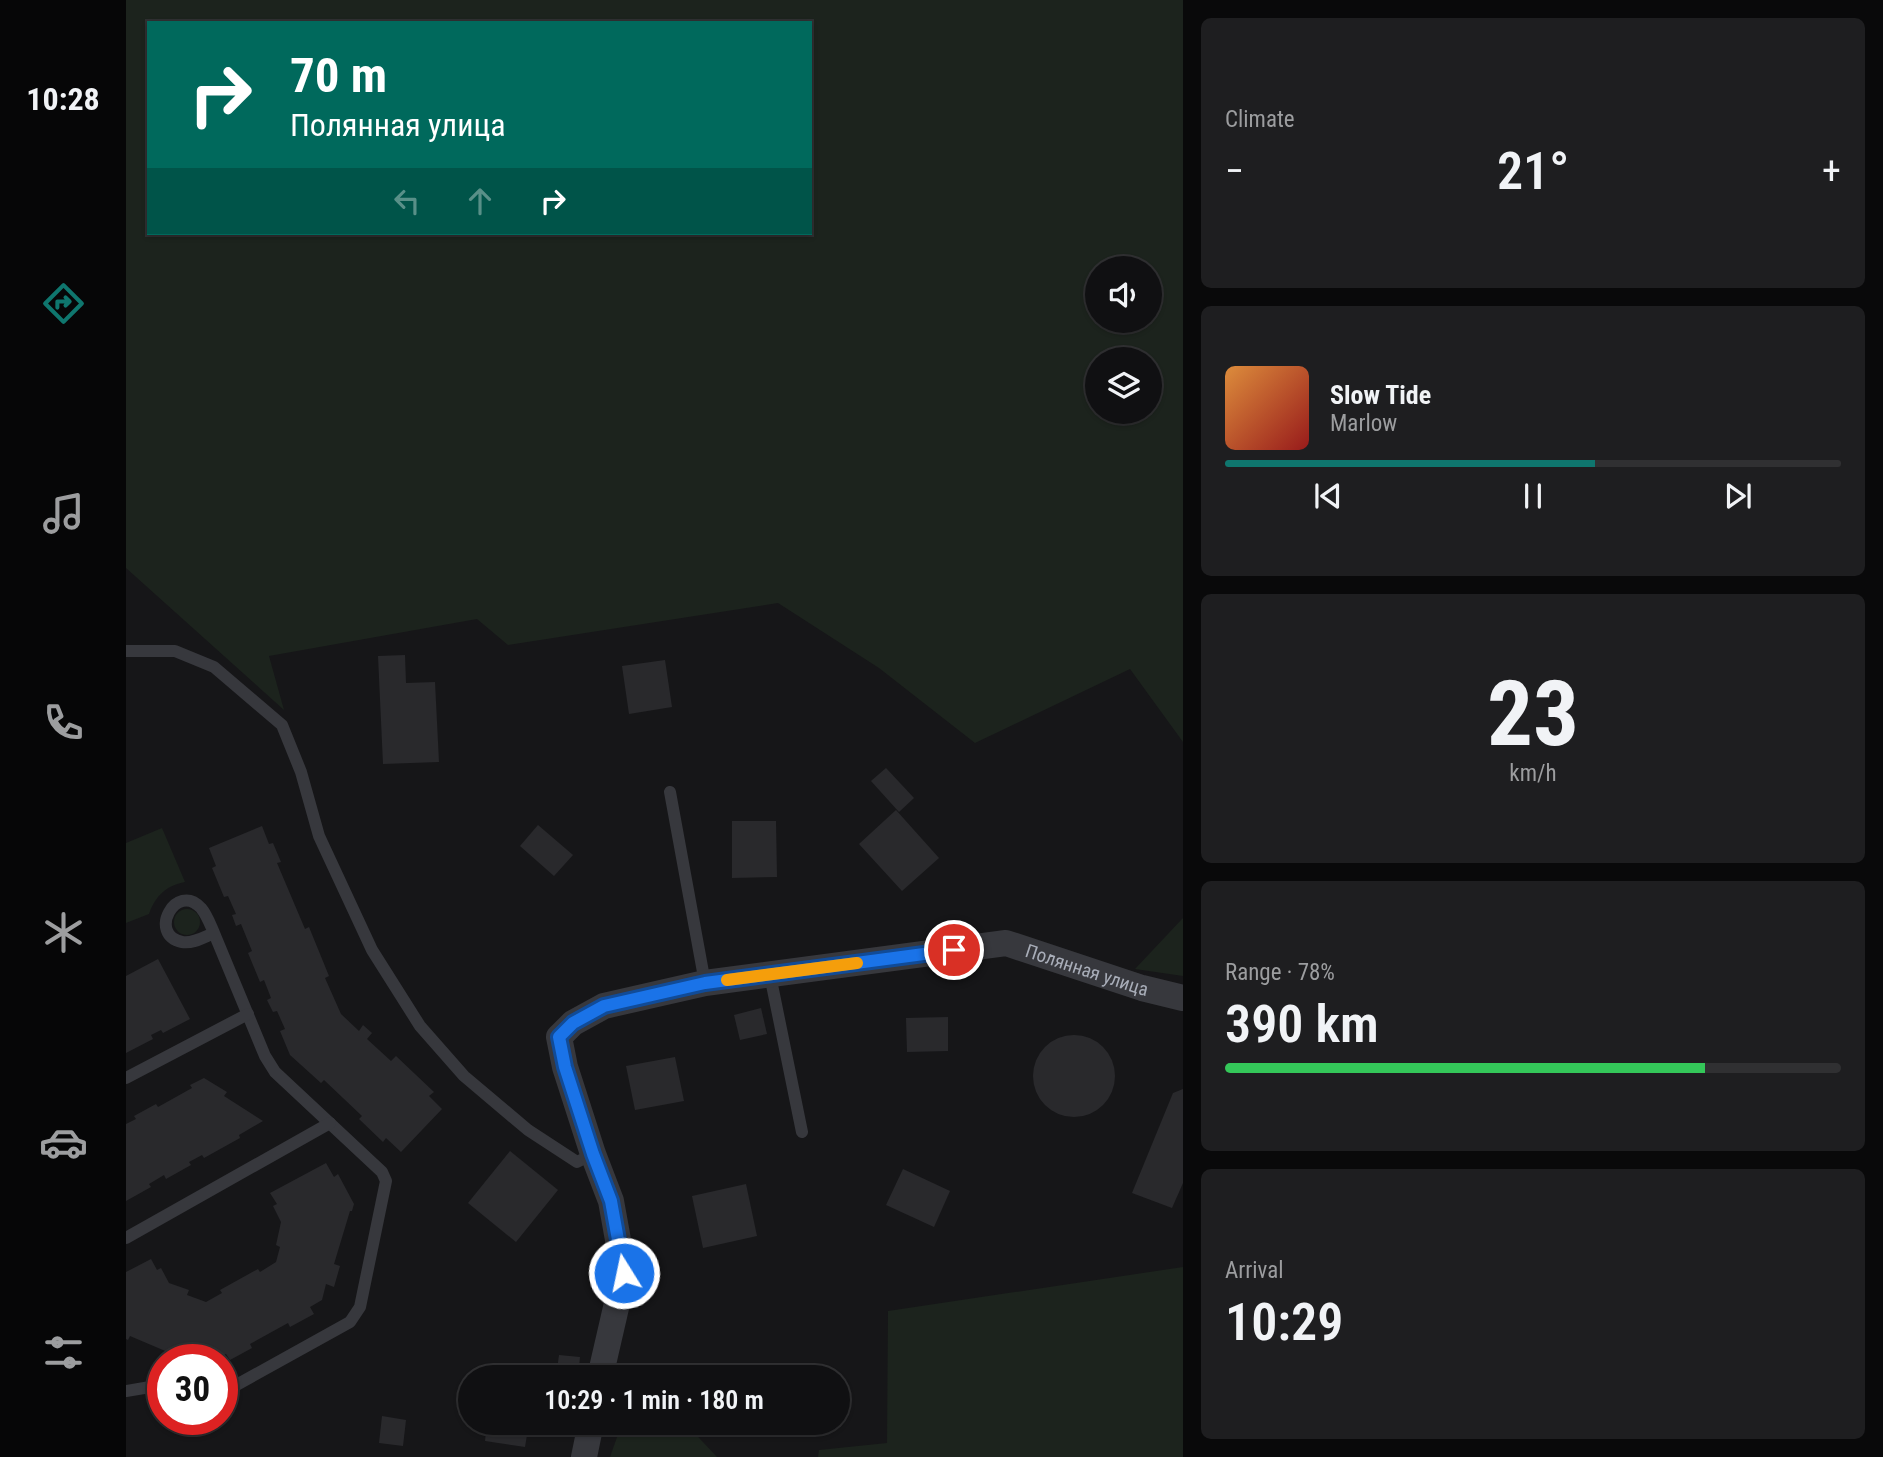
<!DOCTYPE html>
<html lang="en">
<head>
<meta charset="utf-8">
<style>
  :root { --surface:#101012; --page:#1e1e20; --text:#f1f3f6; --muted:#9c9d9f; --line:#303032; --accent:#0f766e }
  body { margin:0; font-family:"Roboto Condensed",sans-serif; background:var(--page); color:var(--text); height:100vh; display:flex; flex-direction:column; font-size:26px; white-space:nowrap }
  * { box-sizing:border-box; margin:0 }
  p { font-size:23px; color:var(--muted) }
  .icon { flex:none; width:38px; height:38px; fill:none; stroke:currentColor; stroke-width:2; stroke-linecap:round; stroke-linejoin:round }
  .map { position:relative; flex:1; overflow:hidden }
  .side { display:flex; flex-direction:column; gap:18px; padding:18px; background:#09090a; width:700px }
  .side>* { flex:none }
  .hud { position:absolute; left:21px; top:21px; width:665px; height:214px; border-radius:0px; box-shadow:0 2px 5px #0004,0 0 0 2px var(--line); background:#00695c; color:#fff; overflow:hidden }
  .tools { position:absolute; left:959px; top:256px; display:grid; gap:14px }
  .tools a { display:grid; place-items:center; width:77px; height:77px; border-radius:50%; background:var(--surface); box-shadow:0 2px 5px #0004,0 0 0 2px var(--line); font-size:35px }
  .speed { position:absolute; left:21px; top:1344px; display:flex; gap:14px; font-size:35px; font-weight:700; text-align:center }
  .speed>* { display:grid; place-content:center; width:91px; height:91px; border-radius:50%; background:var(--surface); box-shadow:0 2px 5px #0004,0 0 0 2px var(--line); line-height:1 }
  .speed .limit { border:10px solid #d22; background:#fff; color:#111 }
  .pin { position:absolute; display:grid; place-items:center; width:60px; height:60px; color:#fff; margin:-30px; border:4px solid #fff; border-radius:50%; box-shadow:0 2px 7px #0007 }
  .me { position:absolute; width:77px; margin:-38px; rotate:350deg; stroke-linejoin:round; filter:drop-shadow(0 0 5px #0008) }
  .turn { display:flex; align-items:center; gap:24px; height:147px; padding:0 28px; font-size:32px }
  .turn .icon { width:91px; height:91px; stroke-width:2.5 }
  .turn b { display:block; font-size:49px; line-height:60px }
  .lanes { display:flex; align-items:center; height:66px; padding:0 28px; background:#0003; justify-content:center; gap:35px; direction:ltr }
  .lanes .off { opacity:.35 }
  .big { font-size:52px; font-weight:600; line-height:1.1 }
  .side .card { flex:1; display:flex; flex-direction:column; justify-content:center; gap:10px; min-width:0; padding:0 24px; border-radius:10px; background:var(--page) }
  .side .dial { align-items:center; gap:0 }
  .dial b { font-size:91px; line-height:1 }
  .song { display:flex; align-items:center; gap:21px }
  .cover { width:84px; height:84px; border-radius:10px; background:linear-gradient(135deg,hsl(30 70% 55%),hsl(0 70% 35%)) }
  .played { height:7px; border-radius:4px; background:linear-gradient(90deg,var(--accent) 60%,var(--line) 60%) }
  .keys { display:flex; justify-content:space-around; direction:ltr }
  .heat { display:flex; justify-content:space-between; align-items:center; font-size:38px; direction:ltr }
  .charge { height:10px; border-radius:5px; background:linear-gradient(90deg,#34c759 78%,var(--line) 0) }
  .trip { position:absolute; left:332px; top:1365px; width:392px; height:70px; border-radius:35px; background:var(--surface); box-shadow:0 2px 5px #0004,0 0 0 2px var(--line); font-weight:600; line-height:70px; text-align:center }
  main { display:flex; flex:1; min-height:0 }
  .tabs { display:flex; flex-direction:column; width:126px; justify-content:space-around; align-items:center; background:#060607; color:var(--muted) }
  .tabs .icon { width:49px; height:49px }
  .tabs .active { color:var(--accent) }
  .tabs b { font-size:32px; color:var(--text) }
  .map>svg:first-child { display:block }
</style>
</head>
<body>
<main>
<nav class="tabs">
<b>10:28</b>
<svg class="icon active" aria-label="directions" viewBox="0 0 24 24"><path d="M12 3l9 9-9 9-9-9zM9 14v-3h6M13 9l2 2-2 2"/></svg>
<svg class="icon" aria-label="music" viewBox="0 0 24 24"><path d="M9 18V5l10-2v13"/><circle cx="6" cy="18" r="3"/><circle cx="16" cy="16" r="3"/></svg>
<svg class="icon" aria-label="phone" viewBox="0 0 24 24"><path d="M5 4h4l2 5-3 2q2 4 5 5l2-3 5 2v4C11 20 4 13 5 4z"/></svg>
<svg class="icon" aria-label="climate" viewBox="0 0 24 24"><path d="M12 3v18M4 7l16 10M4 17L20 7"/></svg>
<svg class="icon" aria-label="car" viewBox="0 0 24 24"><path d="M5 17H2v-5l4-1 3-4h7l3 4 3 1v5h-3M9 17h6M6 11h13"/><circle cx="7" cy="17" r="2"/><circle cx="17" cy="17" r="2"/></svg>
<svg class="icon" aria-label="filters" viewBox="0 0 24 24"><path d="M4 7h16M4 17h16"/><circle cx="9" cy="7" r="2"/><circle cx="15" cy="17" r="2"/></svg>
</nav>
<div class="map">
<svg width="1057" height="1457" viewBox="0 0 1057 1457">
  <rect width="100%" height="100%" fill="#161618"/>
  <!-- green -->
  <g fill="#1c231d" fill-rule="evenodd">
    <path d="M0,0h1057v742l-53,-73 -155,74 -96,-75 -101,-65 -270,42 -31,-26 -208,37 15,54 -158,-142zM23,23h661v210h-661zM971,268h53v52h-53zM971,359h53v52h-53z"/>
    <path d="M36,828l23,54c-19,4 -29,13 -36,32l-23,9v-80z"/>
    <circle cx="61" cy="922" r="13"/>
    <polygon points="1057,918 1057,976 1009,969"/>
    <polygon points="1057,1267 1057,1457 692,1457 693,1450 761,1443 762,1311"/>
    <polygon points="496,1423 559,1423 591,1457 484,1457"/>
  </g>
  <!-- building -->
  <g fill="#29292c">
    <polygon points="279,655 280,683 309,682 313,762 257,764 252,656"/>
    <polygon points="539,660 546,707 503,714 496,666"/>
    <polygon points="760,768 788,798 773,812 745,781"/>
    <polygon points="770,810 813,858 776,891 733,844"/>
    <polygon points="606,821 650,821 651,877 606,878"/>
    <polygon points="412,825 447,855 428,876 394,846"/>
    <polygon points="136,826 143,844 147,843 155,862 151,863 179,929 183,927 203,976 199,978 215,1014 233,1031 237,1025 246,1033 241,1039 265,1061 270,1056 308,1092 303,1096 316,1109 275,1152 260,1138 257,1142 233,1119 236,1116 198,1080 195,1083 164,1055 154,1031 159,1029 151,1011 147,1012 141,1000 145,998 138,980 134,982 122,953 126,951 115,924 110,926 106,915 110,914 102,896 98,897 86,868 90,866 83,848"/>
    <polygon points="32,959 64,1019 37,1033 35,1030 25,1035 27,1039 0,1053 0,976"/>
    <polygon points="635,1008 641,1034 614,1040 608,1015"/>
    <polygon points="822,1017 822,1051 781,1052 780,1018"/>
    <circle cx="948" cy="1076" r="41"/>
    <polygon points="549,1057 558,1101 509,1110 500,1066"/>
    <polygon points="78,1078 101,1092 98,1096 137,1121 113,1135 114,1138 78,1158 76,1155 63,1162 65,1165 40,1179 38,1175 23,1184 25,1187 0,1201 0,1124 10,1119 8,1116 30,1104 32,1107 66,1088 64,1085"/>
    <polygon points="1057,1089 1057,1183 1046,1208 1006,1193 1047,1093"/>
    <polygon points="384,1151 432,1190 390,1242 342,1203"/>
    <polygon points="200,1163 208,1177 212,1174 228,1204 226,1211 224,1211 208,1264 214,1266 208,1287 200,1284 196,1300 184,1307 188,1314 164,1327 162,1323 124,1344 126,1348 104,1360 100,1354 88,1360 73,1357 72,1360 55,1360 50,1358 51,1356 4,1336 2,1340 0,1339 0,1272 25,1259 31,1270 35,1268 43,1283 63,1290 61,1295 80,1302 96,1293 94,1290 132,1269 134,1272 150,1262 154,1247 150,1245 155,1222 147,1206 151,1204 144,1193"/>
    <polygon points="777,1169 824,1191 808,1227 760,1205"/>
    <polygon points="620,1184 631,1236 577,1248 566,1196"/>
    <polygon points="433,1355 454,1357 452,1377 430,1377"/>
    <polygon points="256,1416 280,1420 277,1446 253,1443"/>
    <polygon points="361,1423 403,1423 399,1447 359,1441"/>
  </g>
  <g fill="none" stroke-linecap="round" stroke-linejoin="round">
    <!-- lane -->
    <g stroke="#37383d" stroke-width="12">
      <polyline points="0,651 49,651 88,667 156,725 175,772 193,836 246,950 294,1026 338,1076 402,1130 451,1162 467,1154"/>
      <polyline points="544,792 579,983"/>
      <path d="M88,933c-10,4 -21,11 -32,9 -35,-7 -6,-61 19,-34 6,7 9,16 13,25l51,123 10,16 107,100 4,9 -26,126 -10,15 -128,71"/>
      <polyline points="644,975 676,1132"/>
      <polyline points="0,1078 122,1014"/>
      <polyline points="0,1238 204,1123"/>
      <polyline points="0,1391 30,1386 37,1387"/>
    </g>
    <!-- street -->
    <g stroke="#37383d" stroke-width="26">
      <path id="s1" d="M474,1377l24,-104 -13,-72 -18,-47 -28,-87 -6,-30 14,-14 31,-17 101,-23 301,-40 136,45 41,10"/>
      <polyline points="458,1457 465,1423"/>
    </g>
  </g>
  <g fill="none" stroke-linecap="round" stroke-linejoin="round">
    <!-- route casing -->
    <g stroke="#114b97" stroke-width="18">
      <polyline id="route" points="498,1273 485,1201 467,1154 439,1067 433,1037 447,1023 478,1006 579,983 828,950"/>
    </g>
    <!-- route -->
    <use href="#route" stroke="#1a73e8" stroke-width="12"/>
    <!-- slow -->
    <polyline stroke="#f59e0b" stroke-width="12" points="601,980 731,963"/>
  </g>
  <g text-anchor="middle" stroke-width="7" stroke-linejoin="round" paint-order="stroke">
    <!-- street labels -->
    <g font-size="19" fill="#a8adb8" stroke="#111113">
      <text dy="7" stroke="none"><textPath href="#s1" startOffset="900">Полянная улица</textPath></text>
    </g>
  </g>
</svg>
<div class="tools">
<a><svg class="icon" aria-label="sound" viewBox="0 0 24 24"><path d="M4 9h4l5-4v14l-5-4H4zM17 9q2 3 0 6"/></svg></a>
<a><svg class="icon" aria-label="layers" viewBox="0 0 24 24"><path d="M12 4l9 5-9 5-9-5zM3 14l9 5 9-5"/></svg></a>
</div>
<div class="speed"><div class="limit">30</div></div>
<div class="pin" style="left:828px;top:950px;background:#d93025"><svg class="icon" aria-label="arrive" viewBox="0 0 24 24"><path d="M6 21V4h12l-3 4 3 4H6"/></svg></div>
<svg class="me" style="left:498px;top:1273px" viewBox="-20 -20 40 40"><circle r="17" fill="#1a73e8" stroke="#fff" stroke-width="3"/><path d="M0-11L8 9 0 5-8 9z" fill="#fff"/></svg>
<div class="trip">10:29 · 1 min · 180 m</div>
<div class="hud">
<div class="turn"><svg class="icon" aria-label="right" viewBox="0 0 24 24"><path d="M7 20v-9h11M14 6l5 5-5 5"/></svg><div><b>70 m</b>Полянная улица</div></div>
<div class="lanes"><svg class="icon off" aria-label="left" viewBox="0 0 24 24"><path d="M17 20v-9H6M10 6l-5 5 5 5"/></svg><svg class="icon off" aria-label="ahead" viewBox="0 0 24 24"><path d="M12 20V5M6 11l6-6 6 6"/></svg><svg class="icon" aria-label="right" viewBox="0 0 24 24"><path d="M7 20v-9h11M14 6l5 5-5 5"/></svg></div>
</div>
</div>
<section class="side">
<div class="card"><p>Climate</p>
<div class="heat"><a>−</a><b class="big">21°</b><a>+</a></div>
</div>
<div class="card">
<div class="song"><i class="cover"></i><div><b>Slow Tide</b><p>Marlow</p></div></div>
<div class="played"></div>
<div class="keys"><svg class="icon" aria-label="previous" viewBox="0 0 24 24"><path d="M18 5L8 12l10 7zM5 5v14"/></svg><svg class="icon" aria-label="pause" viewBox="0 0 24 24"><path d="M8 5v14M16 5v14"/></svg><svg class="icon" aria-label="next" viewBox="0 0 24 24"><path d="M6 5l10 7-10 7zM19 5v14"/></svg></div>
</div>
<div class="card dial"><b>23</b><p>km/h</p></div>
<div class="card"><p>Range · 78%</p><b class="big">390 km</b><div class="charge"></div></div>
<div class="card"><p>Arrival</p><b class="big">10:29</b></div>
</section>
</main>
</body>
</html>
